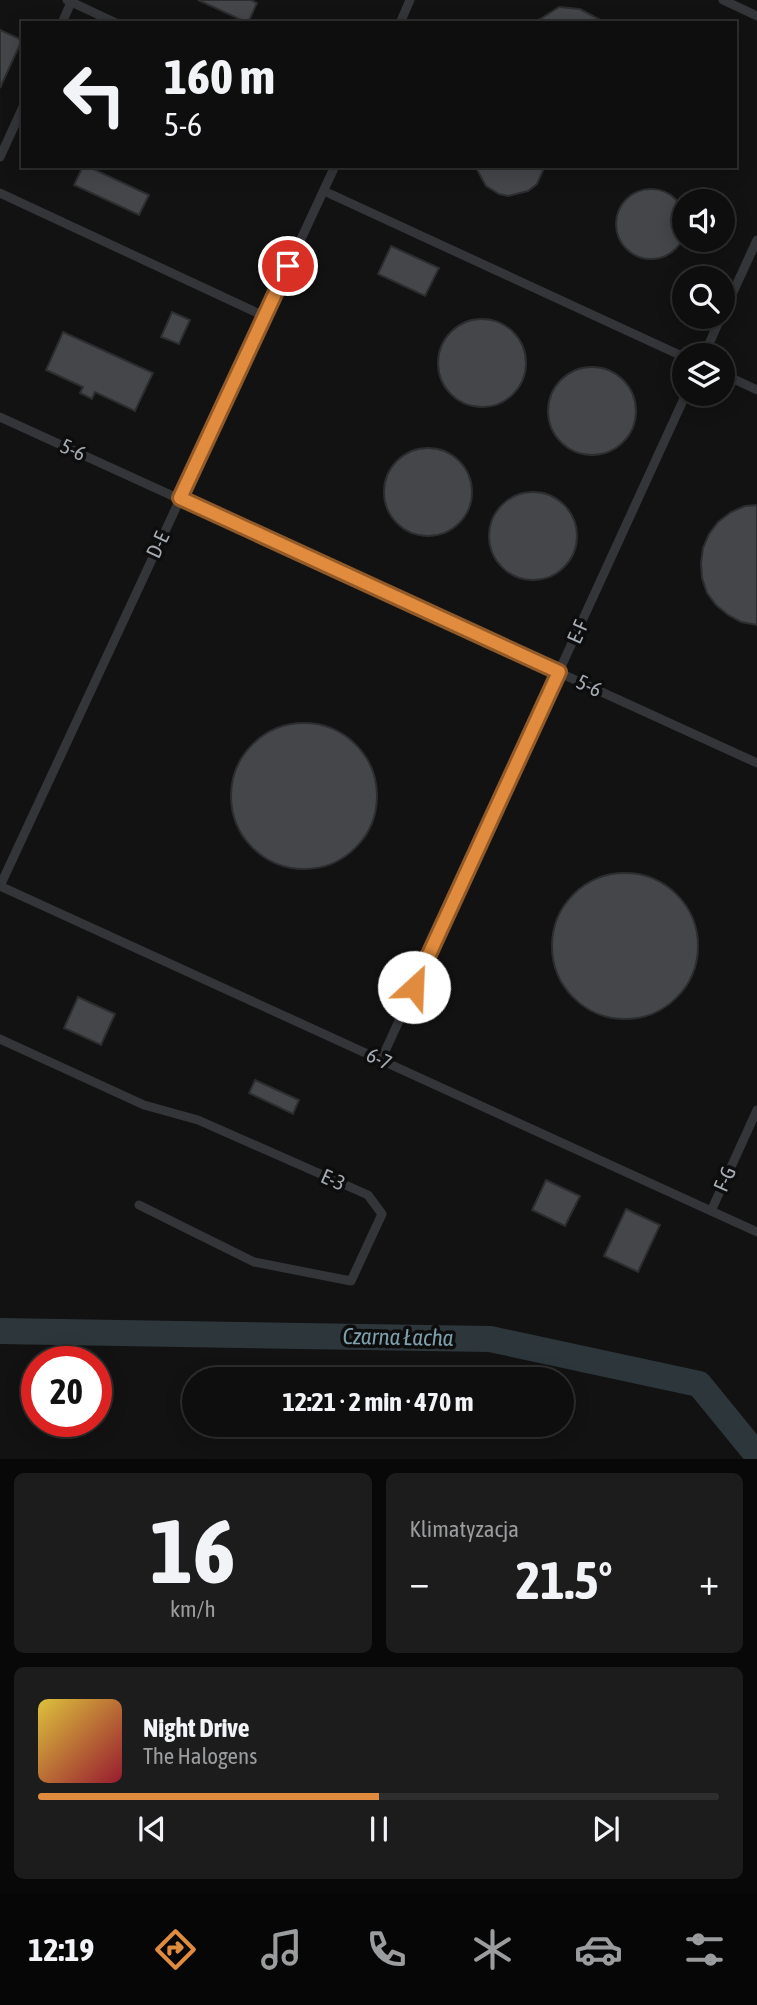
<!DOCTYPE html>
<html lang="pl">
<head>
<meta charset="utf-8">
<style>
  :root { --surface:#0e0e0e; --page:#1c1c1c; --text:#f1f3f6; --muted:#9b9c9e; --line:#2e2e2e; --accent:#e08b3d }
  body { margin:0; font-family:"Asap Condensed",sans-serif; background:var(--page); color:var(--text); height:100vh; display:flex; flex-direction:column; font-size:26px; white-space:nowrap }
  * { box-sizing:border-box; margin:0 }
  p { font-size:23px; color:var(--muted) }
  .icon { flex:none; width:38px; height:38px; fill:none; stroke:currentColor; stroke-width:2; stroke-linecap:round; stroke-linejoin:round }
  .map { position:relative; height:1459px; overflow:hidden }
  .drawer { display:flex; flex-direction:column; gap:14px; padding:14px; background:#080808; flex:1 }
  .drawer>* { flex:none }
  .banner { position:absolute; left:21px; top:21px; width:716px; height:147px; border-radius:0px; box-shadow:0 4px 18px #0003,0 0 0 2px var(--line); background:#0e0e0e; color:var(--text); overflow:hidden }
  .controls { position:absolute; left:672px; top:189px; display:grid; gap:14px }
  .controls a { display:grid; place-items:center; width:63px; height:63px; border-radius:50%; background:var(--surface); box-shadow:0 4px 18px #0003,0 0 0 2px var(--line); font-size:35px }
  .speed { position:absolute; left:21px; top:1346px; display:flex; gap:14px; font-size:35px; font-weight:700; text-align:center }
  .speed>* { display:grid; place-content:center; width:91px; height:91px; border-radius:50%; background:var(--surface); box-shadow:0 4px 18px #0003,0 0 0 2px var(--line); line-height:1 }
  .speed .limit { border:10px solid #d22; background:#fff; color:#111 }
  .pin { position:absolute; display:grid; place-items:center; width:60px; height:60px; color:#fff; margin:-30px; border:4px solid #fff; border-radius:50%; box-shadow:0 2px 7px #0007 }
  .me { position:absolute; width:77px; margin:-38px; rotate:25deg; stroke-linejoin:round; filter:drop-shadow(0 0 5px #0008) }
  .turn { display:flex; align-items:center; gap:24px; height:147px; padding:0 28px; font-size:32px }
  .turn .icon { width:91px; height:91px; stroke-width:2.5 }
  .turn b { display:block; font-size:49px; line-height:60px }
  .big { font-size:52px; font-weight:700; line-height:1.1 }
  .drawer .widget { flex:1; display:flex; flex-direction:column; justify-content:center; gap:10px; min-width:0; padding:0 24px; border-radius:10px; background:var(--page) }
  .drawer .dial { align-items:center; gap:0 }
  .dial b { font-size:91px; line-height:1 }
  .song { display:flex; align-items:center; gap:21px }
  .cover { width:84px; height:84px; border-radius:10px; background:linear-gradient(135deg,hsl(50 70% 55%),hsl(350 70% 35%)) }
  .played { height:7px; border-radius:4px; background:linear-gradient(90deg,var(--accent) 50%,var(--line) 50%) }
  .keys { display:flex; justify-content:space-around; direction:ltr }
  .heat { display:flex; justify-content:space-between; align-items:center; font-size:38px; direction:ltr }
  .drawer .tiles { flex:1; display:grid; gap:14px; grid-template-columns:1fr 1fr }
  .widget:last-child { grid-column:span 2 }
  .trip { position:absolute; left:182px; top:1367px; width:392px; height:70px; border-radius:35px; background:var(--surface); box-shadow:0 4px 18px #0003,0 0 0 2px var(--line); font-weight:700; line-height:70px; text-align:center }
  .menu { display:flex; height:112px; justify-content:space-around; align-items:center; background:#060606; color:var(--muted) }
  .menu .icon { width:49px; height:49px }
  .menu .current { color:var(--accent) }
  .menu b { font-size:32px; color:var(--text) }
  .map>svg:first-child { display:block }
</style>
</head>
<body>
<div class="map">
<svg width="757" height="1459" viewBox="0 0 757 1459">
  <rect width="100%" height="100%" fill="#121213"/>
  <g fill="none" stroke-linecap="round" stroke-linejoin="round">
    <!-- river -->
    <polyline stroke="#2d373b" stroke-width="26" points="0,1331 490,1339 699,1384 757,1455"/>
  </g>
  <!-- building -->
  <g fill="#444649" stroke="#2c2d2f" stroke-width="2">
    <polygon points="198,0 251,0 257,3 248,23"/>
    <polygon points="559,7 580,9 606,23 534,23"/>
    <polygon points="0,30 22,40 0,88"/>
    <polygon points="83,166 87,166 149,195 139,215 74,185"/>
    <polygon points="475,166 545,166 537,184 528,191 508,196 499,194 486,186"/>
    <circle cx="651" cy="224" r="35"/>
    <polygon points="391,246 439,268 425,296 378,274"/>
    <polygon points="172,312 190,320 179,344 161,337"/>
    <circle cx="482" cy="363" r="44"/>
    <polygon points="63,332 153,373 135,411 95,392 92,399 80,393 83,387 46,370"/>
    <circle cx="592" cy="411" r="44"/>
    <circle cx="428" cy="492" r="44"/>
    <circle cx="533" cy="536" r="44"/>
    <polygon points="757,505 757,625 741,622 728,615 716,605 707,593 702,578 701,563 703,548 709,534 718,522 731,512 745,506"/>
    <circle cx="304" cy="796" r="73"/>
    <circle cx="625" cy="946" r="73"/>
    <polygon points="78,997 115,1014 101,1045 64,1028"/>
    <polygon points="255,1080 299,1100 293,1114 249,1093"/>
    <polygon points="546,1180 580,1196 565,1226 532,1210"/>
    <polygon points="626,1209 660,1225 638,1272 604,1256"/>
  </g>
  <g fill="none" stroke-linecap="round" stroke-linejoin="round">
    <!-- lane -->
    <g stroke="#333538" stroke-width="9">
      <polyline points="67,0 116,23"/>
      <polyline points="723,0 757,16"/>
      <polyline points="62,23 72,0"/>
      <polyline points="400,23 410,0"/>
      <polyline points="0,157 23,107"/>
      <polyline points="324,191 684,357"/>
      <polyline points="0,193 264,316"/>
      <polyline points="723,314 757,240"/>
      <polyline points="704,355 721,317"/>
      <polyline points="723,374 757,390"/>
      <polyline points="0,417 757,763"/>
      <polyline points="0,886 757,1232"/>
      <polyline points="0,886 335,166"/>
      <polyline points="0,1039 144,1105 198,1120 368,1195 382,1214 351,1281 254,1262 139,1205"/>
      <polyline points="381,1060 686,394"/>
      <polyline points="711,1211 757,1110"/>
    </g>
  </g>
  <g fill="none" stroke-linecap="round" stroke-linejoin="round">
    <!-- route casing -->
    <g stroke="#925a28" stroke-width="18">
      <polyline id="route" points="288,266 180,498 559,672 414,987"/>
    </g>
    <!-- route -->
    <use href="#route" stroke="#e08b3d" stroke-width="12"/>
  </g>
  <g text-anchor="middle" stroke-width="7" stroke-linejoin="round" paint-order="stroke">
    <!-- street labels -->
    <g font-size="21" fill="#a5acb3" stroke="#0d0d0e">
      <text transform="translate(73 450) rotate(24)" y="7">5-6</text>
      <text transform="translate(158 545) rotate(-65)" y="7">D-E</text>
      <text transform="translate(578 632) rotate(-66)" y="7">E-F</text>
      <text transform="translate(589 686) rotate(25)" y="7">5-6</text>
      <text transform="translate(379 1059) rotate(25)" y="7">6-7</text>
      <text transform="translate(725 1179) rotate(-66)" y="7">F-G</text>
      <text transform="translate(333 1180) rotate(24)" y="7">E-3</text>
    </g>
    <!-- water labels -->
    <g font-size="23" font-style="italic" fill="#7e9fab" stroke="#0d0d0e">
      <text transform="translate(398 1337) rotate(1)" y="8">Czarna Łacha</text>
    </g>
  </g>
</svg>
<div class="controls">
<a><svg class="icon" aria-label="sound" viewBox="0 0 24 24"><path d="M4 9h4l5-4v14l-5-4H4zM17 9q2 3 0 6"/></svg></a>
<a><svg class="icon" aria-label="search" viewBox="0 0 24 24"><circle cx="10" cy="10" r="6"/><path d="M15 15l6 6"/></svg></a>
<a><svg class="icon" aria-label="layers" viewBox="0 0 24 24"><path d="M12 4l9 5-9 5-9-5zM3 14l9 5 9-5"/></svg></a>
</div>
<div class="speed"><div class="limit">20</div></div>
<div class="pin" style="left:288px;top:266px;background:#d93025"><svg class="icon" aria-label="arrive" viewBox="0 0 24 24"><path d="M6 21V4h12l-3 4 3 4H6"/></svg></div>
<svg class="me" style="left:414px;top:987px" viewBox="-20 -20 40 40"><circle r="19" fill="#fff"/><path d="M0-13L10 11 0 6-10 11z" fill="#e08b3d"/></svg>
<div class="trip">12:21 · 2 min · 470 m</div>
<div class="banner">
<div class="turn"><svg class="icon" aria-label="left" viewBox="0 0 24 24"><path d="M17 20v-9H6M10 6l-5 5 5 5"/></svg><div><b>160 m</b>5-6</div></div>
</div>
</div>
<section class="drawer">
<div class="tiles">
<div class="widget dial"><b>16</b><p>km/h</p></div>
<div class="widget"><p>Klimatyzacja</p>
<div class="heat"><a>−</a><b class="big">21.5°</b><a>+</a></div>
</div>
<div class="widget">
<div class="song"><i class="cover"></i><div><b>Night Drive</b><p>The Halogens</p></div></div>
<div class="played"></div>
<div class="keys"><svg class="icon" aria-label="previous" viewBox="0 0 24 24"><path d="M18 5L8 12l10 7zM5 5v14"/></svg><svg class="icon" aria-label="pause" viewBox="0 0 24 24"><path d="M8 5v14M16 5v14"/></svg><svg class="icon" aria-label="next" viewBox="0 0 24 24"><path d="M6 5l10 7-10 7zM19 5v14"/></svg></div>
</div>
</div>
</section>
<nav class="menu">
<b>12:19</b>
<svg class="icon current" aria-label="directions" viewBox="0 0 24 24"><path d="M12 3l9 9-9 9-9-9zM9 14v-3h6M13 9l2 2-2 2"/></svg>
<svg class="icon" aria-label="music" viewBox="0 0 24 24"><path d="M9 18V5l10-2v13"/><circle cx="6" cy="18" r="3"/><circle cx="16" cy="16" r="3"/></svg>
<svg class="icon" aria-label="phone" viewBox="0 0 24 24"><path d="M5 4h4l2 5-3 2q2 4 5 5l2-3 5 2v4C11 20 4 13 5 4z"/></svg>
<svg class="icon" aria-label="climate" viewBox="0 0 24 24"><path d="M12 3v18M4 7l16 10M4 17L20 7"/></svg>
<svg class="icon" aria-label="car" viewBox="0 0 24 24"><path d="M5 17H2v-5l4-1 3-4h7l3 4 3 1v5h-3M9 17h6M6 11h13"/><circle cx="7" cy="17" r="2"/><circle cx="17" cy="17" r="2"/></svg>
<svg class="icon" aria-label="filters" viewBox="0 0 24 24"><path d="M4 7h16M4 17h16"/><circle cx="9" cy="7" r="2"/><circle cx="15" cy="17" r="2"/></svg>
</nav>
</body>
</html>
